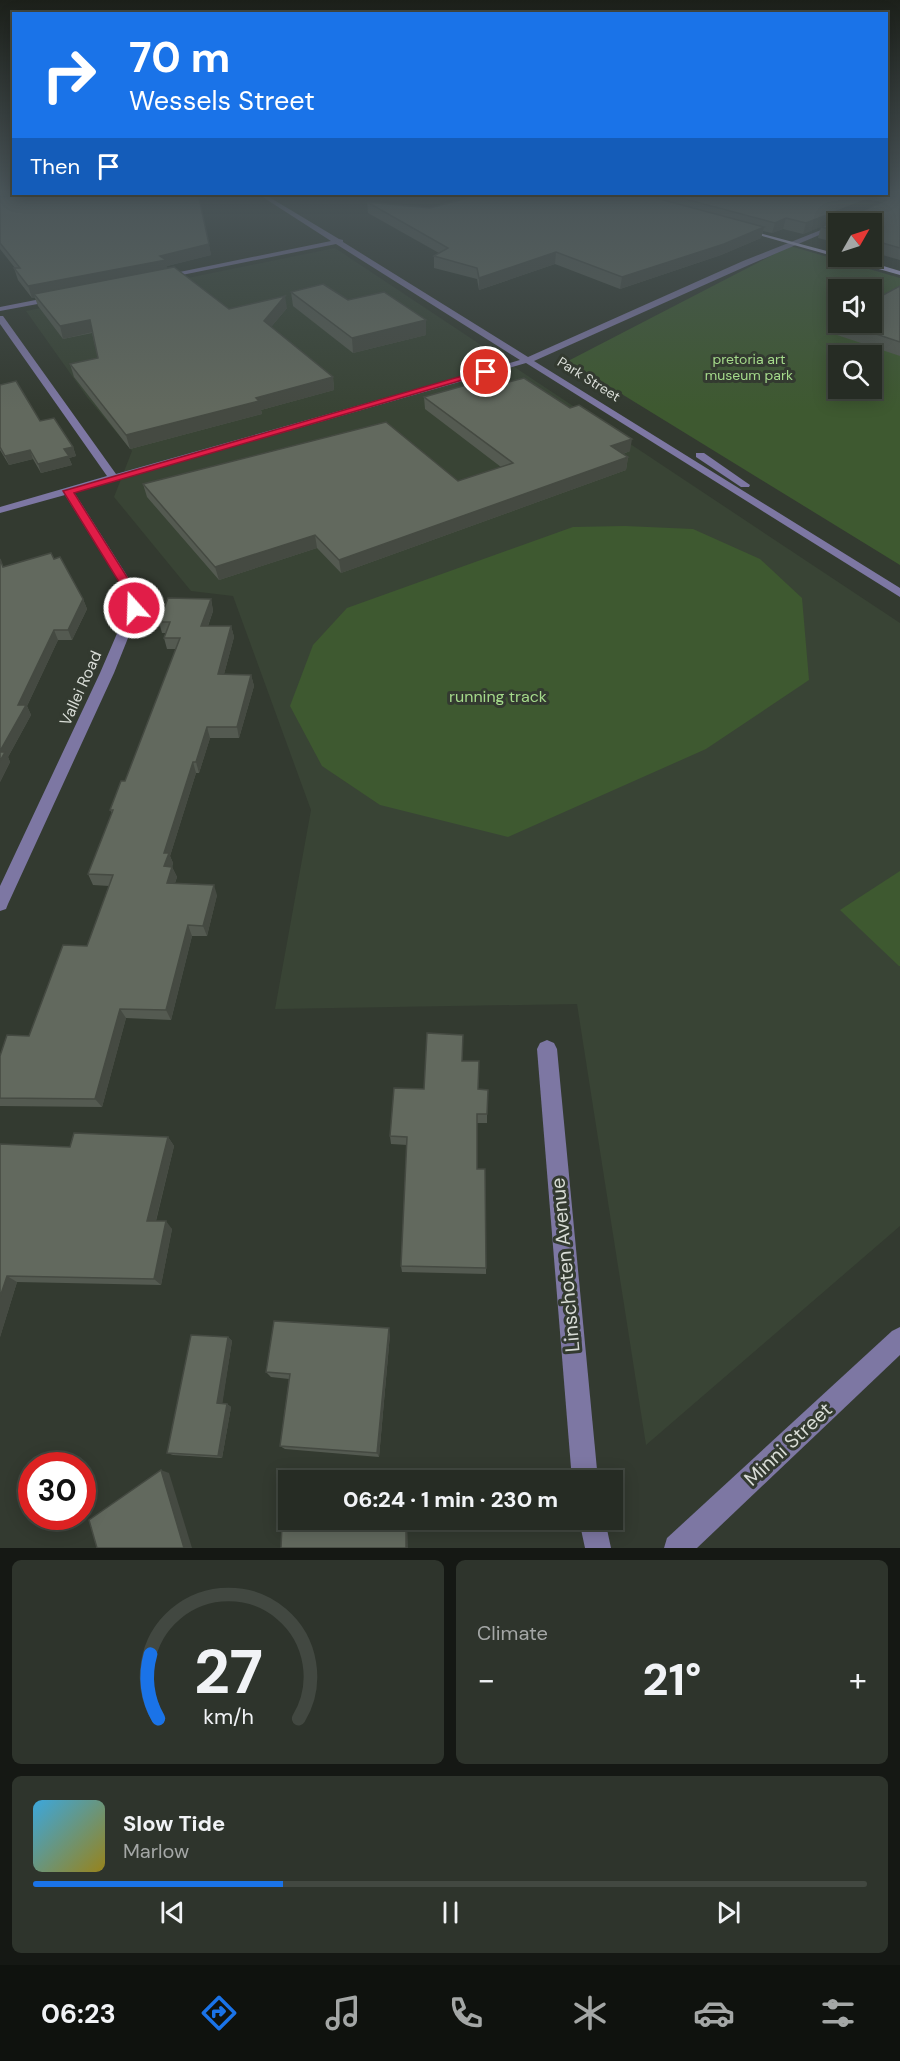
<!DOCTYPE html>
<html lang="en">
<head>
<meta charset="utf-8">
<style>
  :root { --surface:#262c24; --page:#2e342c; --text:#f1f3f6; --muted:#a4a7a6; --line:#424841; --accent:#1a73e8 }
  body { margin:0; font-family:"DM Sans",sans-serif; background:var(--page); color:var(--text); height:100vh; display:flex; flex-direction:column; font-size:22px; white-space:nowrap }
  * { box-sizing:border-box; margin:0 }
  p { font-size:20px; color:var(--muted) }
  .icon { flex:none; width:33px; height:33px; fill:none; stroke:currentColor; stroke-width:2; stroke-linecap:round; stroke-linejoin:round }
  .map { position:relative; height:1548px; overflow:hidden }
  .details { display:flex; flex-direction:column; gap:12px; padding:12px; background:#151814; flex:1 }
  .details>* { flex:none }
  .hud { position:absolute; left:12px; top:12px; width:876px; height:183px; border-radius:0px; box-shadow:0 3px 15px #0003,0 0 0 2px var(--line); background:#1a73e8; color:#fff; overflow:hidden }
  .needle { width:39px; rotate:51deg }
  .fabs { position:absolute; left:828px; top:213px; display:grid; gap:12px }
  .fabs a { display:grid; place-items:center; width:54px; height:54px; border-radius:0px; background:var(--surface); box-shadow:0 3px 15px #0003,0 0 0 2px var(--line); font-size:30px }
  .speed { position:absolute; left:18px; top:1452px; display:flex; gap:12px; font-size:30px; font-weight:700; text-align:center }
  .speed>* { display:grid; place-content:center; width:78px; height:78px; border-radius:50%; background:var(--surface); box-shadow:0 3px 15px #0003,0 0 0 2px var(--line); line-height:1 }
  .speed .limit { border:9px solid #d22; background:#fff; color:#111 }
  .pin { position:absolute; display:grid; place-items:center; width:51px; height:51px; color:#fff; margin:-26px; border:3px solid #fff; border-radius:50%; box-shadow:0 2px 6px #0007 }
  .me { position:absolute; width:66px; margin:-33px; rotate:340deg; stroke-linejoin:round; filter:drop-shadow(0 0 4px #0008) }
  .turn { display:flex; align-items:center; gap:21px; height:126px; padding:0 18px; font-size:27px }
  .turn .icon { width:78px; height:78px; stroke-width:2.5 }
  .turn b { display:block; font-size:42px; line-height:51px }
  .then { display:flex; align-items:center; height:57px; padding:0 18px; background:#0003; gap:12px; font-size:22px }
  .big { font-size:45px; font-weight:800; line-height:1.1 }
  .details .card { flex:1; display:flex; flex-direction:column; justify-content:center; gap:9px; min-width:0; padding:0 21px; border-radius:9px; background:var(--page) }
  .details .dial { align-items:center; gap:0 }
  .dial svg { height:156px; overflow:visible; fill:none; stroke:var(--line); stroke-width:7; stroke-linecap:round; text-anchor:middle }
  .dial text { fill:var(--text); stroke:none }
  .song { display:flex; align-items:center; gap:18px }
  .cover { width:72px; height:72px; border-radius:9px; background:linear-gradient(135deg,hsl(200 70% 55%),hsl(50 70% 35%)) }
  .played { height:6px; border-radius:3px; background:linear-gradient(90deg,var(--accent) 30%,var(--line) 30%) }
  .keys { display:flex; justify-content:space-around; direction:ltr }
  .heat { display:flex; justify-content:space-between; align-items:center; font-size:33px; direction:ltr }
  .details .tiles { flex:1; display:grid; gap:12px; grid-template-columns:1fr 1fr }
  .card:last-child { grid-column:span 2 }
  .trip { position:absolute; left:278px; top:1470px; width:345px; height:60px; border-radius:0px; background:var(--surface); box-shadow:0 3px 15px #0003,0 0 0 2px var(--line); font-weight:800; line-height:60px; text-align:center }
  .tab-bar { display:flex; height:96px; justify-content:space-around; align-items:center; background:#0f120e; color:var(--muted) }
  .tab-bar .icon { width:42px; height:42px }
  .tab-bar .on { color:var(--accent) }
  .tab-bar b { font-size:27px; color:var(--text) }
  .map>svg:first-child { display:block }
</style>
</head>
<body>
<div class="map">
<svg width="900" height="1548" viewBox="0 0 900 1548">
  <rect width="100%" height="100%" fill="#333a30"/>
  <!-- built -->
  <polygon fill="#394435" points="335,248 900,623 900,1226 646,1445 577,1004 275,1009 311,810 233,596 191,591 114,497 132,451 87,397 26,311"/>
  <!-- green -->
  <g fill="#3e5930" fill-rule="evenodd">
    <path d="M790,246l110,32v287l-332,-204zM838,290h34v32h-34zM838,356h34v32h-34z"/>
    <polygon points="625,526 693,529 760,559 802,598 809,680 706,749 508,837 380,805 322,766 290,706 313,645 347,608 573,527"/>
    <polygon points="900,871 900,966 899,966 840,910"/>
  </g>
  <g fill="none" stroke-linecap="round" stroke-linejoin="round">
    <!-- minor -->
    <g fill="#7d77a3" fill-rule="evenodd">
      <polygon points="258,194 264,194 339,239 343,240 343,242 528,357 743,261 836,224 840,224 838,227 749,265 534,361 900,588 900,597 526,363 74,492 138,593 140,608 114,673 8,904 6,909 0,911 0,886 100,673 128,608 126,593 65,495 0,513 0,507 107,476 0,324 0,316 3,316 116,474 520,360 336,244 162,279 165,275 331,241"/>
      <polygon points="56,296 59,296 59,300 0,311 0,307"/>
      <polygon points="696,453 704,453 750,485 749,487 741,487 696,457"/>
      <polygon points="547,1040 554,1043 557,1049 598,1480 572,1480 537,1049 540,1043"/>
      <polygon points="900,1327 900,1355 697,1548 664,1548 667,1538 892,1331"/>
      <polygon points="579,1520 605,1520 611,1548 585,1548"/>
    </g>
    <!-- major -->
    <polygon fill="#c2baf1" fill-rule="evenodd" points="741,228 838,254 838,256 850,256 900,271 900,275 741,230"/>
  </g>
  <!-- wall -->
  <g fill="#545a51" fill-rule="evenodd">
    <polygon points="0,194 221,194 199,199 211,255 167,266 167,268 229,309 287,308 271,327 333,377 334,390 261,410 262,414 130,449 74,377 70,364 98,358 92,333 63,339 38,306 35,298 32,298 18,280 14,268 15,268 0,249"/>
    <path d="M482,194h418v66l-28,-8v-28h-34v19l-20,-5 3,-11 21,-9 -39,16 -20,-5 -11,4 -9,-2 -2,7 -40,17 -101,34 -65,-25 -76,26 -2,-11 -43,-11v-12l5,-3 -71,-40 -1,-11 63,6zM885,201l-32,14h-5z"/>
    <polygon points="900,286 900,356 831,333 835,321 838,319 838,322 872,322"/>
    <polygon points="291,292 348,300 426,320 426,335 353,353 293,306"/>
    <polygon points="488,383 630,451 623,454 628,457 626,470 341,573 317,548 219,580 147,497 143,484 458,481 501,467 425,409 424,397"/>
    <polygon points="0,385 40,421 73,447 76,456 69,458 72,465 41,473 33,459 9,465 0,450"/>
    <polygon points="54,559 83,599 87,609 72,640 58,640 27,706 31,715 8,757 10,762 0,782 4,567"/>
    <polygon points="211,599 213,611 208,626 231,626 234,637 224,674 251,675 254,686 239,738 210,738 199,773 196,773 170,856 173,863 172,867 177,877 175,883 217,895 207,936 192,936 171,1020 126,1018 102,1107 0,1106 0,1056 29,1036 87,946 109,886 93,885 88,874 112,813 110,810 125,781 176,649 167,649 164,638 166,633 162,633 159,622"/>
    <polygon points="462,1061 478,1089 487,1114 487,1123 477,1123 477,1169 486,1268 486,1274 402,1272 401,1266 407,1145 391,1144 390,1136 424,1089"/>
    <polygon points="168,1137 174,1146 156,1221 172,1229 161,1285 17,1282 0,1337 0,1144 70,1147"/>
    <polygon points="390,1334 379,1457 285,1449 280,1446 289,1379 271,1377 266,1372"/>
    <polygon points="228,1337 232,1341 222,1403 227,1404 231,1407 222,1458 173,1455 167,1453"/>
  </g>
  <!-- shaded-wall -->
  <g fill="#454a42">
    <polygon points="0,194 44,194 0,200"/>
    <polygon points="198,194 221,194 199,199"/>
    <polygon points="881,194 900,194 900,195 803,234 806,223"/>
    <polygon points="786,218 783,229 772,233 775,223"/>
    <polygon points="764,227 761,238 721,255 620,289 622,277"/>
    <polygon points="209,244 211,255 167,266 168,271 34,294 35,298 32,298 28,286"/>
    <polygon points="556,252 555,264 479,290 479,278"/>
    <polygon points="285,296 287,308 266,333 264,321"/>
    <polygon points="90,320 93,332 63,339 60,326"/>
    <polygon points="426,320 426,335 353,353 352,338"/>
    <polygon points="333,377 334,390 261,410 262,414 130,449 126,435 256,398"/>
    <polygon points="632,439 630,451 609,459 611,446"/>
    <polygon points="73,447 76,456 69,458 72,465 41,473 38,464 64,449"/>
    <polygon points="30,450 33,459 9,465 5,456"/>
    <polygon points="628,457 626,470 341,573 339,560"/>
    <polygon points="315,535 317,548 219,580 215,567"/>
    <polygon points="83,599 87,609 72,640 68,630"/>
    <polygon points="211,599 213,611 204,637 201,626"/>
    <polygon points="231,626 234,637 221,685 218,674"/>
    <polygon points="54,630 58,640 27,706 31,715 8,757 10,762 0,782 0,751 18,705"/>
    <polygon points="251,675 254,686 239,738 237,727"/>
    <polygon points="207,727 210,738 199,773 196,762"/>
    <polygon points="193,762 196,773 170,856 173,863 169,877 164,866 164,853"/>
    <polygon points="172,867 177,877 171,894 167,883"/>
    <polygon points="214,885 217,895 207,936 203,926"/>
    <polygon points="188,925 192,936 171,1020 166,1010"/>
    <polygon points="120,1009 126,1018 102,1107 95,1099"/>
    <polygon points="168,1137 174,1146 154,1228 147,1221"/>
    <polygon points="166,1221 172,1229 161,1285 154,1279"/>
    <polygon points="7,1276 17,1282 0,1337 0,1297"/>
    <polygon points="389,1328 390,1334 379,1457 377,1453"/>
    <polygon points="228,1337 232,1341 222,1406 217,1403"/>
    <polygon points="227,1404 231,1407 222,1458 218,1456"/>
    <polygon points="161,1470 169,1473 192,1548 184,1548"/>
    <polygon points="406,1520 407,1520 408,1548 406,1548"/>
  </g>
  <!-- building -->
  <g fill="#62695e" stroke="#454a42" stroke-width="1.5">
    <polygon points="23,194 198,194 209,244 160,256 166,260 28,286 14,268 20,268 0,243 0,197"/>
    <polygon points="482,194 641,194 764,227 724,244 622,277 556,252 479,278 477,268 434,256 448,248 367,202 430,208"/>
    <polygon points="666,194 881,194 806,223 786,218 775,223"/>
    <polygon points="900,194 900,248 872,240 872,224 838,224 838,231 821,227 842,218 843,216 853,215"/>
    <polygon points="174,267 229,309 285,296 264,321 333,377 256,398 259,401 126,435 70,364 98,358 90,320 60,326 34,294"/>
    <polygon points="323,284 348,300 384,292 426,320 352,338 291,292"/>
    <polygon points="900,286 900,342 840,322 872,322 872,301"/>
    <polygon points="504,378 509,382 524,378 570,408 579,405 632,439 611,446 628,457 339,560 315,535 215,567 143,484 386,422 458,481 513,463 424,397 484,380 488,383"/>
    <polygon points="16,381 40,421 54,418 73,447 64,449 69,456 38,464 30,450 5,456 0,447 0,385"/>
    <polygon points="51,553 54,559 60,557 83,599 68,630 54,630 18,705 26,705 0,751 0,559 3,567"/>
    <polygon points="168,598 211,599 201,626 231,626 218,674 251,675 237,727 207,727 196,762 193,762 164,853 169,853 164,866 172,867 167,883 214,885 203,926 188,925 166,1010 120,1009 95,1099 0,1098 0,1056 7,1035 29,1036 63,945 87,946 113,875 88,874 113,810 110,810 121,781 125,781 180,638 164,638 170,622 159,622"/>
    <polygon points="0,752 5,752 0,761"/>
    <polygon points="427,1033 463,1035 462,1061 479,1061 478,1089 488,1090 487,1114 477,1114 477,1169 485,1169 486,1268 401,1266 407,1137 390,1136 394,1088 424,1089"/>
    <polygon points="74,1133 168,1137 147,1221 166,1221 154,1279 7,1276 0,1297 0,1144 70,1147"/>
    <polygon points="274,1321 389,1328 377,1453 280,1446 290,1374 266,1372"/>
    <polygon points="191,1335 228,1337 217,1403 227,1404 218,1456 167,1453"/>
    <polygon points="161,1470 184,1548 97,1548 89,1520"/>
    <polygon points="288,1501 288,1520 406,1520 406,1548 281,1548 283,1502"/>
  </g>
  <!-- sky -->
  <linearGradient id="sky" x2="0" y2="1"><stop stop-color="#1c201a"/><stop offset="0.47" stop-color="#4a5559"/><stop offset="1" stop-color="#4a5559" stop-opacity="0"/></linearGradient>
  <rect width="900" height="410" fill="url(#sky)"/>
  <!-- route -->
  <polygon fill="#e11d48" stroke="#92132f" stroke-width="1.5" points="483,370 490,372 74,493 137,593 138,610 134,611 128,608 126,593 63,491"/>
  <g text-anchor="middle" stroke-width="6" stroke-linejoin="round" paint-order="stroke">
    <!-- far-park labels -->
    <g font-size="14" fill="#a5da8b" stroke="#333a30">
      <text x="749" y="364">pretoria art<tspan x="749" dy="16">museum park</tspan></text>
    </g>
    <!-- far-street labels -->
    <g font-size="14" fill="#d8dcd6" stroke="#333a30">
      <text transform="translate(589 379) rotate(32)" y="5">Park Street</text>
    </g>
    <!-- street labels -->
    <g font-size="16" fill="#d8dcd6" stroke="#333a30">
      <text transform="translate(80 688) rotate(-66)" y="6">Vallei Road</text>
    </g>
    <!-- park labels -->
    <g font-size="16" fill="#a5da8b" stroke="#333a30">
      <text x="498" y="702">running track</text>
    </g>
    <!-- near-street labels -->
    <g font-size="20" fill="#d8dcd6" stroke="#333a30">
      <text transform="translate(565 1265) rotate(-95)" y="7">Linschoten Avenue</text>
      <text transform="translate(788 1444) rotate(-43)" y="7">Minni Street</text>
    </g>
  </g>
</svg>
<div class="fabs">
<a><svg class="needle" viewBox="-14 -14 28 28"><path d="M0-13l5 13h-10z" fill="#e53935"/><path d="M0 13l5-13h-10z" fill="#a4a7a6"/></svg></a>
<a><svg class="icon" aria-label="sound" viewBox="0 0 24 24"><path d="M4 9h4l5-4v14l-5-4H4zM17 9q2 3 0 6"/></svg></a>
<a><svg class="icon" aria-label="search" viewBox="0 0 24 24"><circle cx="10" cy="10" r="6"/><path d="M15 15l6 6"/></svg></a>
</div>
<div class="speed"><div class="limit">30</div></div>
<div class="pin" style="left:486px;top:372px;background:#d93025"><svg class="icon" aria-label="arrive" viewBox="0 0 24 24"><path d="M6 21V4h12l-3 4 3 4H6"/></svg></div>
<svg class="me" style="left:134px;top:608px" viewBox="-20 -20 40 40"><circle r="17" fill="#e11d48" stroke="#fff" stroke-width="3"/><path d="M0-11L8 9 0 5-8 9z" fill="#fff"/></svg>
<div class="trip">06:24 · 1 min · 230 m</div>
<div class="hud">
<div class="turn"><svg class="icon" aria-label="right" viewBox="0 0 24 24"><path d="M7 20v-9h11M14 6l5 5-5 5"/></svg><div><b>70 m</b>Wessels Street</div></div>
<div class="then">Then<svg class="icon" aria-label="arrive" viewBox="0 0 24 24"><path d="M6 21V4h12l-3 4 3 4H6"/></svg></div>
</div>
</div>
<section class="details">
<div class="tiles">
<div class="card dial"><svg viewBox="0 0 100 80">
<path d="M14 69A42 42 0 1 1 86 69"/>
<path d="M14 69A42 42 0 0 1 10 36" stroke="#1a73e8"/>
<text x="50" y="56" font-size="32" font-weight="700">27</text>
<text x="50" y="72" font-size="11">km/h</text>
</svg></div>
<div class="card"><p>Climate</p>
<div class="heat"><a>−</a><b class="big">21°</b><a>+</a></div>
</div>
<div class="card">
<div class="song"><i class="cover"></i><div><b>Slow Tide</b><p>Marlow</p></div></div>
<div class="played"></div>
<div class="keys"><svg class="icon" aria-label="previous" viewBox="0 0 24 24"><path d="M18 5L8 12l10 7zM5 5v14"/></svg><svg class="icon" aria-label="pause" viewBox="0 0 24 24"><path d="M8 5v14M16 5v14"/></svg><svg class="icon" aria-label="next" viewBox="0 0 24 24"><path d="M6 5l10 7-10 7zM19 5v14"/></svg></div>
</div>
</div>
</section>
<nav class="tab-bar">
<b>06:23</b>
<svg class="icon on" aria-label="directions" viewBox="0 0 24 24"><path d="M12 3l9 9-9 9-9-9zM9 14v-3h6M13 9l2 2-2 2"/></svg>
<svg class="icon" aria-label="music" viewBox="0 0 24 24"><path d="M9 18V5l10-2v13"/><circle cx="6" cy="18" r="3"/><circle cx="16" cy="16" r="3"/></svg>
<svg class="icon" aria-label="phone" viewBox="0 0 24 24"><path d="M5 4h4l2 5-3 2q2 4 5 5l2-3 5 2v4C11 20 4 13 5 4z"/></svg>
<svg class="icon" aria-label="climate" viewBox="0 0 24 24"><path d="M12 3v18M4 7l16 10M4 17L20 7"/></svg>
<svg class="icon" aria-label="car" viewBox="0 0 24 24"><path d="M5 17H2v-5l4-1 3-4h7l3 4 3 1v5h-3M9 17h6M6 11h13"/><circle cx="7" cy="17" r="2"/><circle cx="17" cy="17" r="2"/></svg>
<svg class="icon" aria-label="filters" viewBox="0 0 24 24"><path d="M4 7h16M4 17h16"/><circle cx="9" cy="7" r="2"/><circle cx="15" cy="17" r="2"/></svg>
</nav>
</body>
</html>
